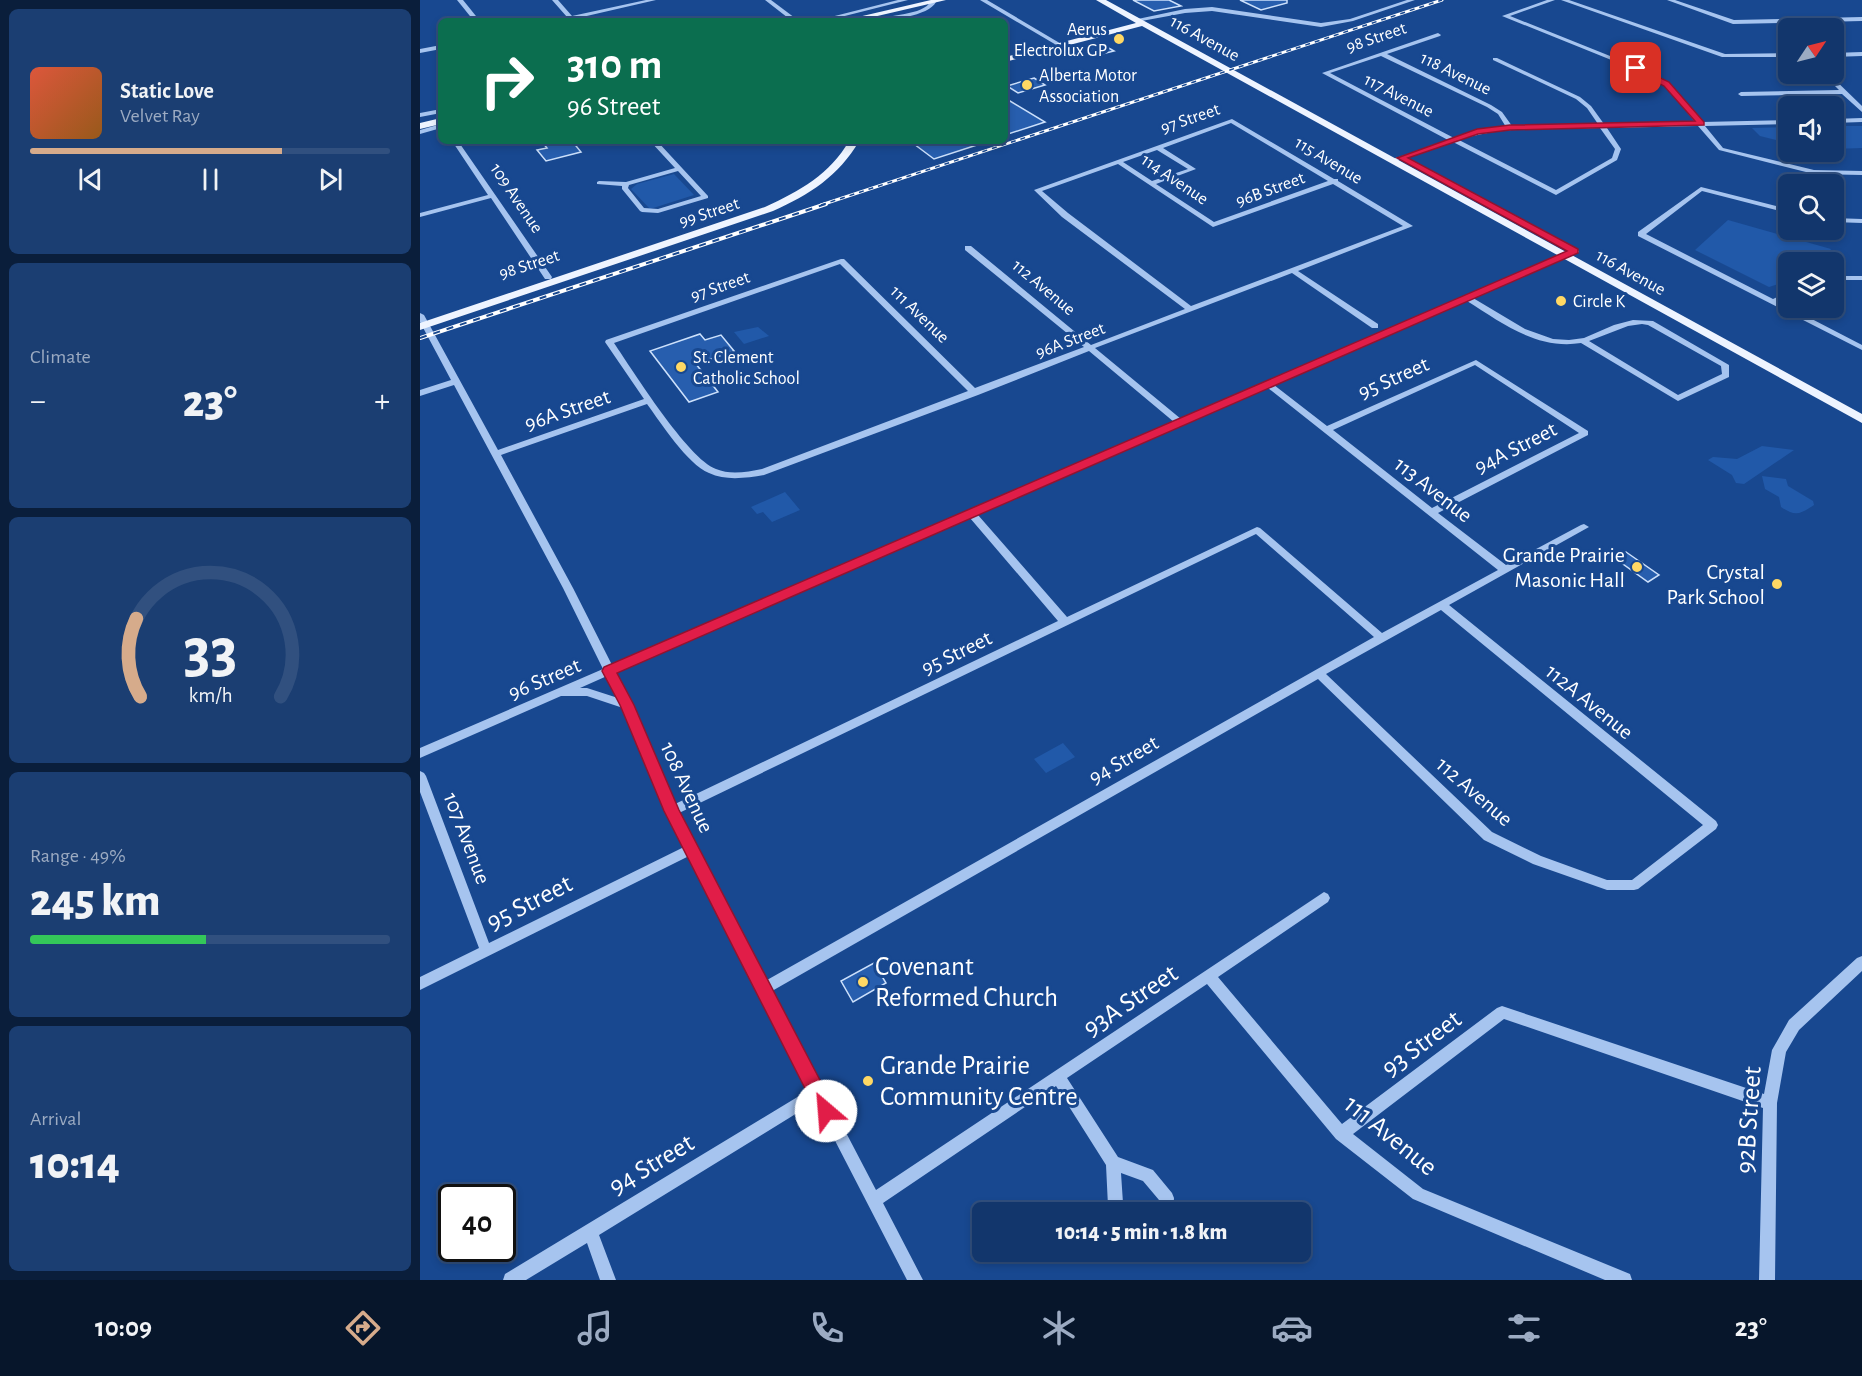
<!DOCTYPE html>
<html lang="en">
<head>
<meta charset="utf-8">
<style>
  :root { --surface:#12366c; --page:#1b3e72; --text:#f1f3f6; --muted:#9cabc2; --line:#31507f; --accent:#d6ab8b }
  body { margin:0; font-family:"Alegreya Sans",sans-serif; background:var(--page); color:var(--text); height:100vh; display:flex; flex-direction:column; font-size:22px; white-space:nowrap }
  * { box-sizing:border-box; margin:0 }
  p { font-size:20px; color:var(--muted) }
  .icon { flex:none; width:33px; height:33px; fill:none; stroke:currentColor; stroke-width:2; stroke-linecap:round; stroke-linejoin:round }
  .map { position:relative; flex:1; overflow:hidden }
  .drawer { display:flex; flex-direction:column; gap:9px; padding:9px; background:#0a1e3b; width:420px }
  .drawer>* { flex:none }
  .hud { position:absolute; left:18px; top:18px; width:570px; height:126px; border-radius:9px; box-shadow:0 3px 9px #0003,0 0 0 2px var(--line); background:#0b6e4f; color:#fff; overflow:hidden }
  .needle { width:39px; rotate:55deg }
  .fabs { position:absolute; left:1358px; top:18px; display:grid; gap:12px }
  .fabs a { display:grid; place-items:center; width:66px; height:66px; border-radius:9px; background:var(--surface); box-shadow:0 3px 9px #0003,0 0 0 2px var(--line); font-size:30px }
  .speed { position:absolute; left:18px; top:1184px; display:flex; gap:12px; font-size:30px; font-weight:700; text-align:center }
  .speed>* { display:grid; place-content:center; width:78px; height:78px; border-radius:50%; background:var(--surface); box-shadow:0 3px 9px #0003,0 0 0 2px var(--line); line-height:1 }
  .speed .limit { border:3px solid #111; border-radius:9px; background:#fff; color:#111 }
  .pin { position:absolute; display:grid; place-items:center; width:51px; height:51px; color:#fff; margin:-26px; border-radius:12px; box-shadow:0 3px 9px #0006 }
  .me { position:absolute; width:66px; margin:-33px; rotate:333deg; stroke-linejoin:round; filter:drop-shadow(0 0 4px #0008) }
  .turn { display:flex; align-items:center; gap:21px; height:126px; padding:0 30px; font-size:27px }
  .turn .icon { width:78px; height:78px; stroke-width:2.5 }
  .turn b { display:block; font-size:42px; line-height:51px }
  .big { font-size:45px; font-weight:800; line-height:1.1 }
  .drawer .tile { flex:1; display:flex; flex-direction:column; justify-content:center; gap:9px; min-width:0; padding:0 21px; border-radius:9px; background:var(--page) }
  .drawer .dial { align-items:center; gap:0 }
  .dial svg { height:156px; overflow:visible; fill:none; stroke:var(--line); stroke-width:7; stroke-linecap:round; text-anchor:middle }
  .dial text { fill:var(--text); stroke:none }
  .song { display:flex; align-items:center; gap:18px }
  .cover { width:72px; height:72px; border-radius:9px; background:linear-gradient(135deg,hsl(10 70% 55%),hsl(30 70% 35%)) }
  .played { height:6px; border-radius:3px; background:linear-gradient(90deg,var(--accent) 70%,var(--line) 70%) }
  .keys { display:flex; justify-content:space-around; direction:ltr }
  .heat { display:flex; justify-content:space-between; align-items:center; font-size:33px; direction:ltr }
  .charge { height:9px; border-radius:4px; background:linear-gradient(90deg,#34c759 49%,var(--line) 0) }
  .trip { position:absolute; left:552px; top:1202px; width:339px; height:60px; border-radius:9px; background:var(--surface); box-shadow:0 3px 9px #0003,0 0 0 2px var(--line); font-weight:800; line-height:60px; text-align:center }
  .dock { display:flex; height:96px; justify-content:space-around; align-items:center; background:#07162b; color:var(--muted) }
  .dock .icon { width:42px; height:42px }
  .dock .on { color:var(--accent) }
  .dock b { font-size:27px; color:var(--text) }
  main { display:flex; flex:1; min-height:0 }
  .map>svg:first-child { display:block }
</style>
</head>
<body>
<main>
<section class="drawer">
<div class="tile">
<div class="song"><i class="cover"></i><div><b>Static Love</b><p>Velvet Ray</p></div></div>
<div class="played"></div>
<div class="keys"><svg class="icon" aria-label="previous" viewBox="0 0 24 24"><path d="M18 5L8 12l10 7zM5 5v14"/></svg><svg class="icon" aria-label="pause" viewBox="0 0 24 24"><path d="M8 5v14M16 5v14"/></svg><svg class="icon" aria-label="next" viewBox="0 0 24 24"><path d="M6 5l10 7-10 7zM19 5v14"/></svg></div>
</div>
<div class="tile"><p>Climate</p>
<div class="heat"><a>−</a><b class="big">23°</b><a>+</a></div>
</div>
<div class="tile dial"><svg viewBox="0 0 100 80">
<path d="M14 69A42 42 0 1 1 86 69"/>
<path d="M14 69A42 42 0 0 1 12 29" stroke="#d6ab8b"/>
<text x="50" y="56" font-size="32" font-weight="700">33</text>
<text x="50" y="72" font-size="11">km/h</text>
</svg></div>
<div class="tile"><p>Range · 49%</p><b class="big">245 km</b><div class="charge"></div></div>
<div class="tile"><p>Arrival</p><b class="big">10:14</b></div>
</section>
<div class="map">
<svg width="1442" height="1280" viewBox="0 0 1442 1280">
  <rect width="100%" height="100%" fill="#184890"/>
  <!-- green -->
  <g fill="#2159a9">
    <polygon points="1413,126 1442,126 1442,148 1413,149"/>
    <polygon points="1368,127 1368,143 1340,136 1332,128"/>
    <polygon points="254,174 274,195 230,209 211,189 217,184"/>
    <polygon points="1308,220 1411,249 1403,262 1368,262 1368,281 1349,287 1275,250"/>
    <polygon points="338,327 349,336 324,344 314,332"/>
    <polygon points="1342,446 1374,450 1324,484 1316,483 1312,475 1288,460 1293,457 1317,459"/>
    <path d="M1342,476l24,3 2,7 25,15 1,4c-14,9 -18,12 -33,2l-2,-10 -14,-8z"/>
    <polygon points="365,492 380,510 352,522 343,512 337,514 331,507"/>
    <polygon points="643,743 655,757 626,773 614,759"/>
  </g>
  <!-- building -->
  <g fill="#275eae" stroke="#cce0fb" stroke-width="1.5">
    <polygon points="713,0 749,0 761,6 734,11"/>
    <polygon points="820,0 867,0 867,3 841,10"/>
    <polygon points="680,43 694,51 678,55 664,47"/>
    <polygon points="614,78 625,85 598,93 587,86"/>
    <polygon points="585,98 625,122 585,135"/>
    <polygon points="121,141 152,141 161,152 126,161 117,150 127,148"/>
    <polygon points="490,141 562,141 563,143 514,159"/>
    <polygon points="280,334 285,340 301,335 314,351 276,364 298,392 269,402 230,351"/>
    <polygon points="1206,552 1239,575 1228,582 1196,559"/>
    <polygon points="454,963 466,983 433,1002 421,981"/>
  </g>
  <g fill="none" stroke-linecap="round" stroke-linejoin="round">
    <!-- minor -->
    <g fill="#a6c4ef" fill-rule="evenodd">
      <polygon points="37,0 43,0 60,21 54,21"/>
      <polygon points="132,0 138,0 152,16 226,0 236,0 145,21 134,21 147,17"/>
      <polygon points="345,0 351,0 379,21 372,21"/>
      <polygon points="478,0 488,0 405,21 395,21"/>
      <polygon points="560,0 567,0 643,45 638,46"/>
      <polygon points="987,0 995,0 933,21 901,27 792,11 765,13 716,22 713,20 765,9 792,7 901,23 930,19"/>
      <path d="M1127,0h8l-45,16 145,58 14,9 33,39 86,-2v4l-83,2 18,22 91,22 48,1v4l-48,-1 -95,-24 -21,-24 -91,2 14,21 -4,11 -61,35 -103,-53 -59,20h-4v-2l58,-20 -126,-67 116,-40 3,2 -1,1 -53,18 104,51 11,7 10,14 86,-2 -11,-16 -11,-9 -83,-39v-2h4l83,39 11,9 13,18 91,-2 -30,-37 -14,-9 -149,-60zM961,56l106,51 11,7 8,13 -29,3 -23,8 -124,-65zM1180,128l15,21 -3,9 -56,32 -97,-50c45,-15 95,-11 141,-12z"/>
      <polygon points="1141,0 1149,0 1305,54 1368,53 1368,57 1302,57"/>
      <polygon points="1247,0 1255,0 1314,20 1442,17 1442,21 1313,24"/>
      <path d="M511,1l5,1c-7,14 -48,19 -63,19 15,-7 50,-5 58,-20z"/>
      <polygon points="21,45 21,49 0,53 0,49"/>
      <polygon points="1442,52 1442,56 1413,57 1413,53"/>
      <polygon points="1403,74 1409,74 1442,106 1442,112 1422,94 1321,96 1318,94 1321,92 1419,90"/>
      <polygon points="21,109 21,113 0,117 0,113"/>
      <polygon points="1442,118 1442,122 1413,123 1413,119"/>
      <path d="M812,119l102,60h4v2l75,45 -115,45 80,53v4h-6l-80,-55 -197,75 86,71 394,-170 4,2 -1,2 -105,45 52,31 28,10 16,1 15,-2 30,-13 19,-5 20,1 76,44v12l-51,24 -97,-58c-44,7 -79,-20 -114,-42l-193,84 53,41 149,-66 112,71v4l-150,78 68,52 75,-40 3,-1 5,3 -140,78 267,216 2,4 -2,4 -78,60 -4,1h-27l-74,-26 -49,-24 -166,-161 -546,312 104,199 448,-298 4,2 2,4 -2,4 -110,75 124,147 155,-116 5,-2 262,88 8,-44 17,-30 68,-62 5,-2v15l-63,59 -13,22 -9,51 -2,177h-16l4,-172 -259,-89 -151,115 70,55 207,85 2,6h-27l-192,-81 -77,-60 -129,-155 -140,94 51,79 35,13 19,23 2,5 -1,14h-16l2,-12 -16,-19 -22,-8 2,30 6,9h-18l-3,-6 -2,-41 -50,-79 -173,117 40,77h-16l-92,-178 -216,133 17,45h-16l-13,-37 -61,37h-23l2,-6 304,-184 -120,-234 -269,134v-13l59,-29 -59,-156v-21l4,2 2,3 63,167 195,-96 -18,-36 -43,-103 -36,-12h-26l-141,62v-10l183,-79 -40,-81 -109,-203 -34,11v-6l31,-10 -31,-58v-9l4,2 74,135 146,-51 -39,-57 1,-2 235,-81h3l131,129 109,-41 -119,-97v-4h6l120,99 94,-36 -123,-92 -28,-27zM811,123l97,58 -114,41 -58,-38 40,-15 -33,-21zM737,150l31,19 -36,12 -29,-19zM698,164l95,63 120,-43 70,42 -212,80 -123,-93 -26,-22zM420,264l128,127 -206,78c-15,3 -32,6 -46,0 -28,-10 -83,-98 -102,-126zM1222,324l6,1 73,41 1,8 -44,21 -89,-54 39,-15zM669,351l85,71 -562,243 -39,-77 -72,-133 146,-51c14,19 40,60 62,69 17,8 37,5 55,2l214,-80zM1055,365l104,68 -147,75 -99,-78zM848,388l230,182 -116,63 -122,-105 -3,-1 -190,90 -89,-102zM550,518l88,103 -383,183 -42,-99 -17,-33zM836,534l118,103 -607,343 -88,-167zM1021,610l262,215 -71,55h-25l-66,-24 -49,-24 -166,-158zM187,676l11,22 -31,-10h-7z"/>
      <polygon points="21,124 21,128 0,134 0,130"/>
      <polygon points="32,141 38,141 132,277 131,279 125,279 71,198 0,217 0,213 68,195"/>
      <path d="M230,141h7l51,55v2l-50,15 -16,-1 -2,-1 -18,-22v-3l-25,-2v-2l2,-1 27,1 49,-14zM258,171l23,25 -43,13 -14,-1 -16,-20 1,-3z"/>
      <polygon points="1281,187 1368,209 1368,213 1282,191 1226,234 1353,299 1368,292 1368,297 1359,302 1442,345 1442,350 1218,236 1218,232"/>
      <polygon points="1413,218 1442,219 1442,223 1413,222"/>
      <rect x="1413" y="276" width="29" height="4"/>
    </g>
    <!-- major -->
    <g fill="#eef4ff" fill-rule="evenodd">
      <polygon points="511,0 526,0 436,21 421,21"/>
      <polygon points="676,0 686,0 1442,414 1442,423 722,26 585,62 585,57 716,23"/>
      <polygon points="21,118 21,124 0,129 0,123"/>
      <path d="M429,141h10c-20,35 -50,54 -86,70l-353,119v-7l345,-116c35,-16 65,-33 84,-66z"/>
    </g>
    <!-- rail-far1 casing -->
    <g stroke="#fff" stroke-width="3">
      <polyline id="rail-far1" points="401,205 1022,0"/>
    </g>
    <!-- rail casing -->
    <g stroke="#fff" stroke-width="4">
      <polyline id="rail" points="0,338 406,204"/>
    </g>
    <!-- rail-far1 -->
    <use href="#rail-far1" stroke="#184890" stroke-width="1.5" stroke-dasharray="5" stroke-linecap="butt"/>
    <!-- rail -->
    <use href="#rail" stroke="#184890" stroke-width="2" stroke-dasharray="7" stroke-linecap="butt"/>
  </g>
  <!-- route -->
  <polygon fill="#e11d48" stroke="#92132f" stroke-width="1.5" points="1213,67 1218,67 1249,82 1284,122 1284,125 1090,130 1058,134 988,158 1158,249 1158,253 197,673 214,705 259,810 413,1105 416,1111 413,1118 406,1120 400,1118 244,811 200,705 182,671 184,667 1147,251 977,158 1057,129 1090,125 1275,121 1244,86 1213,70"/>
  <!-- markers -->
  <g fill="#ffd864" stroke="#184890" stroke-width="2">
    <circle cx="699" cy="39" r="6"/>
    <circle cx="607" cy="85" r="6"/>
    <circle cx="1141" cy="301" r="6"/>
    <circle cx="261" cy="367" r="6"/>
    <circle cx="1217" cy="567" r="6"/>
    <circle cx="1357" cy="584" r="6"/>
    <circle cx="443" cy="982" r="6"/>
    <circle cx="448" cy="1081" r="6"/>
  </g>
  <g text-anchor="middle" stroke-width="6" stroke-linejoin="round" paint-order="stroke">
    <!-- far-poi labels -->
    <g font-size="18" fill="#fff" stroke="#184890" text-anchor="start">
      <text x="687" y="35" text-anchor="end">Aerus<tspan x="687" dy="21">Electrolux GP</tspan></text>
      <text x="619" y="81">Alberta Motor<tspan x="619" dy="21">Association</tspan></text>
      <text x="1153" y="307">Circle K</text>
      <text x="273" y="363">St. Clement<tspan x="273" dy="21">Catholic School</tspan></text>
    </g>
    <!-- far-street labels -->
    <g font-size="18" fill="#fff" stroke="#184890">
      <text transform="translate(956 37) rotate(-19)" y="6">98 Street</text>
      <text transform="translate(785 38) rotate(29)" y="6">116 Avenue</text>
      <text transform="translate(1036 73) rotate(26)" y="6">118 Avenue</text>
      <text transform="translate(979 95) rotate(27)" y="6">117 Avenue</text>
      <text transform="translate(770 118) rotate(-19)" y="6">97 Street</text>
      <text transform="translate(909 160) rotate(31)" y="6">115 Avenue</text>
      <text transform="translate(755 179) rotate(34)" y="6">114 Avenue</text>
      <text transform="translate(850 189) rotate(-20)" y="6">96B Street</text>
      <text transform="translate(97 198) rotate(56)" y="6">109 Avenue</text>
      <text transform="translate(289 212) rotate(-18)" y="6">99 Street</text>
      <text transform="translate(109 264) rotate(-18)" y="6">98 Street</text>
      <text transform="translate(1211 272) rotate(29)" y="6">116 Avenue</text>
      <text transform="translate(300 286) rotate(-19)" y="6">97 Street</text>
      <text transform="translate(624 287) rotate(40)" y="6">112 Avenue</text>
      <text transform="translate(500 314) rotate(44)" y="6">111 Avenue</text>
      <text transform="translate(650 340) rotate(-21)" y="6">96A Street</text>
    </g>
    <!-- street labels -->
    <g font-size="22" fill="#fff" stroke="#184890">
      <text transform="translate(973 377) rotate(-24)" y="8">95 Street</text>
      <text transform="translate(147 409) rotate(-19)" y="8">96A Street</text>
      <text transform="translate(1095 447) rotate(-27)" y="8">94A Street</text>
      <text transform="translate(1014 489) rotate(38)" y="8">113 Avenue</text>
      <text transform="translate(536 652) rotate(-26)" y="8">95 Street</text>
      <text transform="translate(124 678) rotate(-23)" y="8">96 Street</text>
      <text transform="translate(1170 701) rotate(39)" y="8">112A Avenue</text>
      <text transform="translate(703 759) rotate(-30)" y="8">94 Street</text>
      <text transform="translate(268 787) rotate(65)" y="8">108 Avenue</text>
      <text transform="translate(1055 791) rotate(41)" y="8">112 Avenue</text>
      <text transform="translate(48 838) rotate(69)" y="8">107 Avenue</text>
    </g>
    <!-- poi labels -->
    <g font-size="22" fill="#fff" stroke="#184890" text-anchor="end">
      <text x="1205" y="562">Grande Prairie<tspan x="1205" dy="25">Masonic Hall</tspan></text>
      <text x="1345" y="579">Crystal<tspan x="1345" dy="25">Park School</tspan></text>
    </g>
    <!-- near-street labels -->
    <g font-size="27" fill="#fff" stroke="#184890">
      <text transform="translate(109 902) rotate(-27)" y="9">95 Street</text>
      <text transform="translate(710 1000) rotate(-34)" y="9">93A Street</text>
      <text transform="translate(1001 1043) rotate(-37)" y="9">93 Street</text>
      <text transform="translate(1328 1120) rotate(-86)" y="9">92B Street</text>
      <text transform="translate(971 1135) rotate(39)" y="9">111 Avenue</text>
      <text transform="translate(231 1164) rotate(-31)" y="9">94 Street</text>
    </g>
    <!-- near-poi labels -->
    <g font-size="27" fill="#fff" stroke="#184890" text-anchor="start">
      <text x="455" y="975">Covenant<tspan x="455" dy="31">Reformed Church</tspan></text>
      <text x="460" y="1074">Grande Prairie<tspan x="460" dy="31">Community Centre</tspan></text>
    </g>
  </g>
</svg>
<div class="fabs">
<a><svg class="needle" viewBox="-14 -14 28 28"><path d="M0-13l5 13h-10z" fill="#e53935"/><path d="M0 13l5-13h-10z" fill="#9cabc2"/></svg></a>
<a><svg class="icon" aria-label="sound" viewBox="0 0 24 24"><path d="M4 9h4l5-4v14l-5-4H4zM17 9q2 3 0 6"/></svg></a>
<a><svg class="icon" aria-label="search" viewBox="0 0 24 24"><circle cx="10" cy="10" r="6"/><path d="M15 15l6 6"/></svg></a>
<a><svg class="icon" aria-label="layers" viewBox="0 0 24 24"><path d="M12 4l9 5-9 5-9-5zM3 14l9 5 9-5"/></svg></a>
</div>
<div class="speed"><div class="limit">40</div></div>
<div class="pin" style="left:1216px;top:68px;background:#d93025"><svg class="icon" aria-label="arrive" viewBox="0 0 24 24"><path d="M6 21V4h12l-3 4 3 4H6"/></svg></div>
<svg class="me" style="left:406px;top:1111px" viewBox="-20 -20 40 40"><circle r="19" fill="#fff"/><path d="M0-13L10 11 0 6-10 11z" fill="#e11d48"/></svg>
<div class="trip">10:14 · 5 min · 1.8 km</div>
<div class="hud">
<div class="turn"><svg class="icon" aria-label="right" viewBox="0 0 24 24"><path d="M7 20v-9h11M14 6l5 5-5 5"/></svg><div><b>310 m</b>96 Street</div></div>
</div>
</div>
</main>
<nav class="dock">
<b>10:09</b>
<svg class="icon on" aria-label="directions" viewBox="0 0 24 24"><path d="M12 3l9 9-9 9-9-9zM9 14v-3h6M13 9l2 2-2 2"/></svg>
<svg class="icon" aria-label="music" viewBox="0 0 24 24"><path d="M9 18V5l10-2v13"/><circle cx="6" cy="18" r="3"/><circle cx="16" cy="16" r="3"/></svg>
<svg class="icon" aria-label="phone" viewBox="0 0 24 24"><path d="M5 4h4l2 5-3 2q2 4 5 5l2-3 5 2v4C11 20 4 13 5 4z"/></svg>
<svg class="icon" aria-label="climate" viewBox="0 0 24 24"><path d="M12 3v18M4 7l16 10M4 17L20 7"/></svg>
<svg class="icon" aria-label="car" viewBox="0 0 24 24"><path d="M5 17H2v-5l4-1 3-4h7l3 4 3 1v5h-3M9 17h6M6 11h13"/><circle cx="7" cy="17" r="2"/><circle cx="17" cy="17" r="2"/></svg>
<svg class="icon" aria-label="filters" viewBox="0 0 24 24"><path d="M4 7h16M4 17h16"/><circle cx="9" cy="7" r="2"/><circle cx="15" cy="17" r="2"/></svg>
<b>23°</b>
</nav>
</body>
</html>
